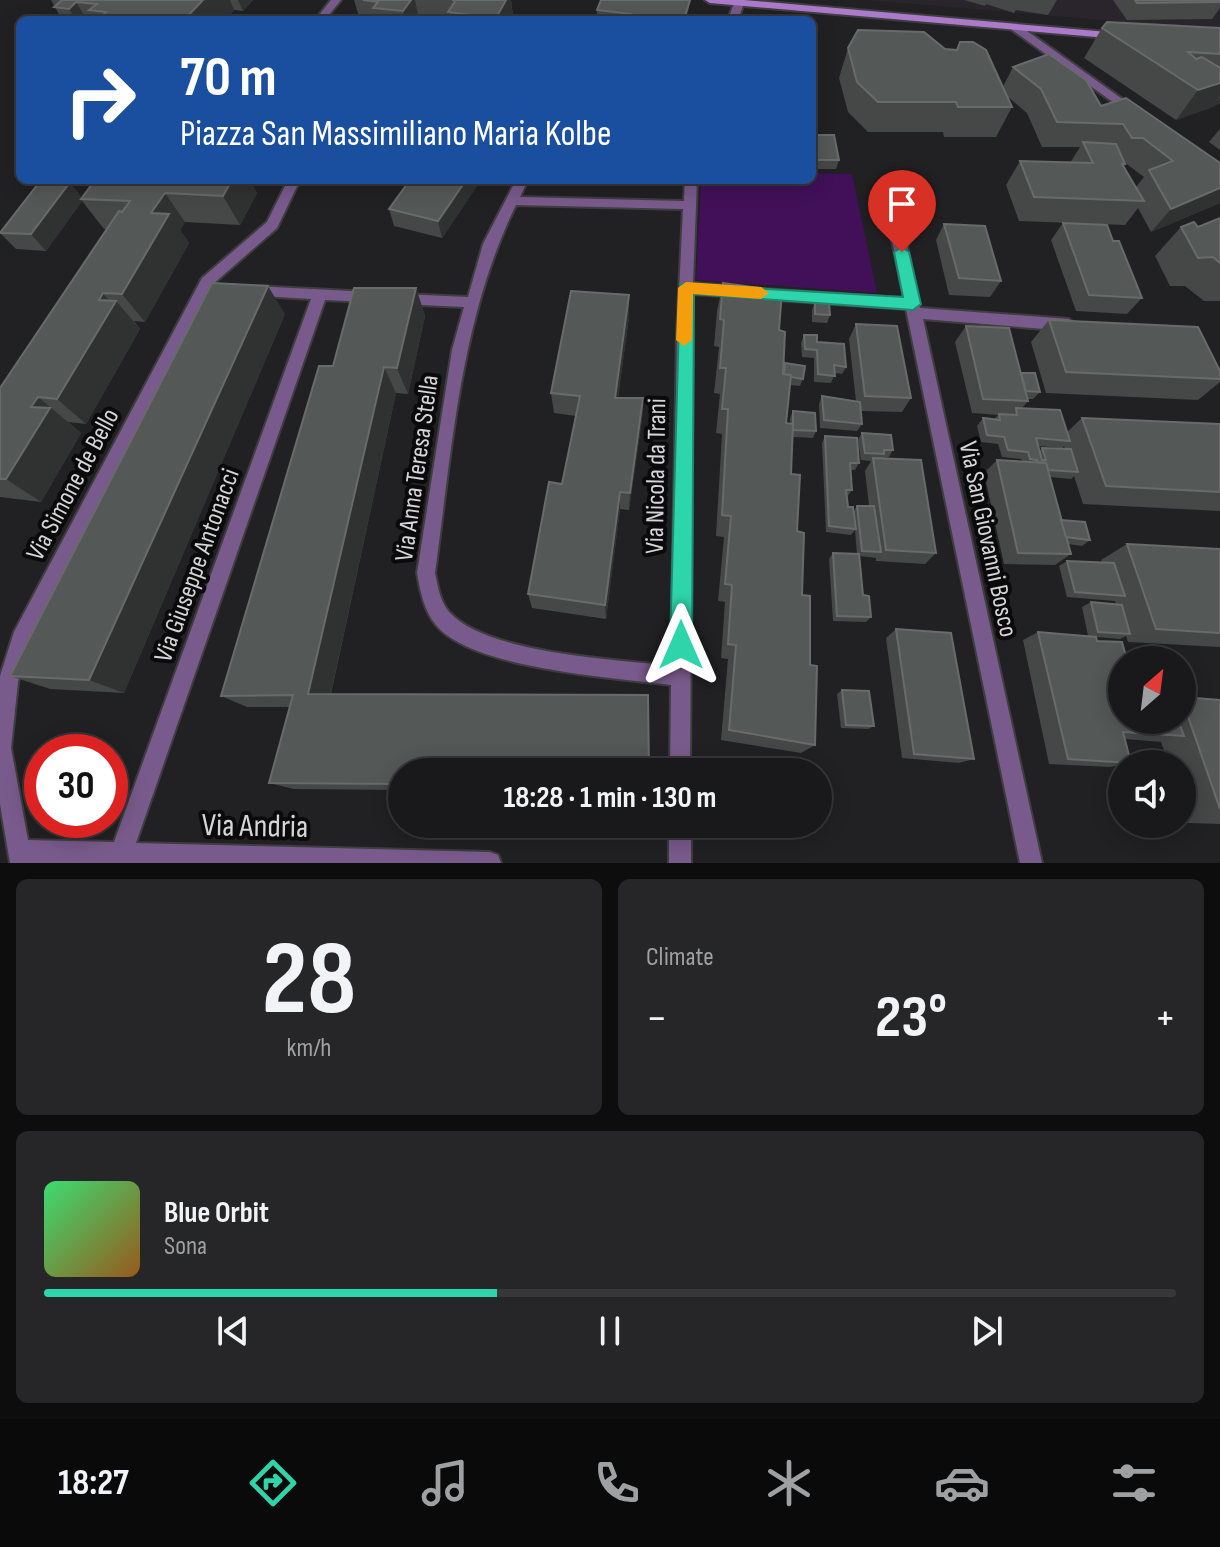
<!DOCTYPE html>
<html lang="en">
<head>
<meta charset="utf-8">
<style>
  :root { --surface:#19181a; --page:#262527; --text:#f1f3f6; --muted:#9fa0a2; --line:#373739; --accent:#2dd5ab }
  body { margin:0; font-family:"Sofia Sans Condensed",sans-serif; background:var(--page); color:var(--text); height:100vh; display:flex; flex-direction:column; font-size:30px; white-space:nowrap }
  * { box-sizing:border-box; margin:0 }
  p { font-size:26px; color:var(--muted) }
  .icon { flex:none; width:44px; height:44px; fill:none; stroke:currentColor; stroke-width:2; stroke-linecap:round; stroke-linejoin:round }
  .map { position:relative; height:863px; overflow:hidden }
  .side { display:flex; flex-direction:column; gap:16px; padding:16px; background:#0e0d0e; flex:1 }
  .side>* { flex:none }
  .top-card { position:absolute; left:16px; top:16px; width:800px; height:168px; border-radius:12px; box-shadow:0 4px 20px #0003,0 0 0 2px var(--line); background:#1a4fa0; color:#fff; overflow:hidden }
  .needle { width:52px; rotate:28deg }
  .controls { position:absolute; left:1108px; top:646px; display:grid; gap:16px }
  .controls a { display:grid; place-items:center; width:88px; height:88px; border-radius:50%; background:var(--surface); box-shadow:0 4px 20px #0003,0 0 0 2px var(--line); font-size:40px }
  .speed { position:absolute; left:24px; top:734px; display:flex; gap:16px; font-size:40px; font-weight:700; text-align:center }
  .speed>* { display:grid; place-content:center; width:104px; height:104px; border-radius:50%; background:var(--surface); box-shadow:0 4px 20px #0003,0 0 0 2px var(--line); line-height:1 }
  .speed .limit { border:12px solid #d22; background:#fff; color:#111 }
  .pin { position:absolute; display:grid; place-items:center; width:68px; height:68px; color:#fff; margin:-82px -34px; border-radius:50% 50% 50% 0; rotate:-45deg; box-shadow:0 0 8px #0007 }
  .pin .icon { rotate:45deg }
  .me { position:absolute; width:88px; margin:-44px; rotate:0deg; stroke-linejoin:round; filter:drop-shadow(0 0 6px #0008) }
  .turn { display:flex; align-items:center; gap:28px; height:168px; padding:0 32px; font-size:36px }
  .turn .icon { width:104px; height:104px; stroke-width:2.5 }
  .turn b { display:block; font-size:56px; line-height:68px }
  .big { font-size:60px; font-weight:700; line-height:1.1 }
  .side .widget { flex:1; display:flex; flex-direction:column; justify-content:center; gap:12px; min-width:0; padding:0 28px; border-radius:12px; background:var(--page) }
  .side .dial { align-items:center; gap:0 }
  .dial b { font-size:104px; line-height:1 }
  .song { display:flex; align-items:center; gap:24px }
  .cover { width:96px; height:96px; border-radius:12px; background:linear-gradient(135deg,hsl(140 70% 55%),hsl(30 70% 35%)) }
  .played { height:8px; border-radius:4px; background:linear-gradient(90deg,var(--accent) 40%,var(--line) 40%) }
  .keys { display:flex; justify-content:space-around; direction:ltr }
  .heat { display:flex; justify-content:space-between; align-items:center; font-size:44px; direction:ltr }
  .side .tiles { flex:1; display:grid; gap:16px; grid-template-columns:1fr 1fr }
  .widget:last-child { grid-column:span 2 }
  .trip { position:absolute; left:388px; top:758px; width:444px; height:80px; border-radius:40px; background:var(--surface); box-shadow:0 4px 20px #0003,0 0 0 2px var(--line); font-weight:700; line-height:80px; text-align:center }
  .tabs { display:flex; height:128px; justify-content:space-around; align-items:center; background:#0a0a0a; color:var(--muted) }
  .tabs .icon { width:56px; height:56px }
  .tabs .current { color:var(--accent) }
  .tabs b { font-size:36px; color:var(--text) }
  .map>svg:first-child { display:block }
</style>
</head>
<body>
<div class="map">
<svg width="1220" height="863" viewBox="0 0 1220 863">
  <rect width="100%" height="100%" fill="#212022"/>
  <!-- built -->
  <polygon fill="#2a252d" points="867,0 1220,0 1220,30"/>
  <!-- green -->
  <polygon fill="#411059" points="812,173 852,174 877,293 696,280 701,180 812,180"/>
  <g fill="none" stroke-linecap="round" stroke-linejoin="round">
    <!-- minor casing -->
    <g stroke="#3e3d3f" stroke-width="4">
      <g id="minor">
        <polygon points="331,0 341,0 325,20 315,20"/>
        <polygon points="739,0 744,3 738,20 728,20 734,3"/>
        <polygon points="288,180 300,180 277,228 212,285 32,635 18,682 11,748 28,840 114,842 311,299 248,295 246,291 248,287 253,286 370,292 377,297 370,302 325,300 136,843 490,852 498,855 501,863 10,863 0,804 0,676 14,632 202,278 267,222"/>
        <path d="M516,180h12l-8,17 164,4 1,-21h12l-4,103 47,4 7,5 -7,5 -47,-3 -3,478h-20l1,-87c-56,-7 -199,-16 -235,-60 -12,-14 -16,-35 -19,-52l35,-223 12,-43 -63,-3 -7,-5 7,-5 67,3 15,-53zM516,205l167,4 -6,125 -6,332c-55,-7 -182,-12 -221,-53 -10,-11 -12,-26 -15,-40 17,-124 25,-254 81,-368z"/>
        <polygon points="896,221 903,226 920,308 1069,319 1076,325 1069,331 923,319 1042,863 1020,863 906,309 763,299 756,294 763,289 904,298 889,226"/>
        <rect x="669" y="824" width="22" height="39"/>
      </g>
    </g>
    <!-- tertiary casing -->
    <g stroke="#3e3d3f" stroke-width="4">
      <polygon id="tertiary" points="1012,26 1020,26 1139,111 1139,115 1131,115 1012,30"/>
    </g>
    <!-- secondary casing -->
    <g stroke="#3e3d3f" stroke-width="4">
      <polygon id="secondary" points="705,0 744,0 1119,33 1124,36 1119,39 710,3"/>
    </g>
    <!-- minor -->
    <use href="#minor" fill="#795a8c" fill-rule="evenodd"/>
    <!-- tertiary -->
    <use href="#tertiary" fill="#795a8c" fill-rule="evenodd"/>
    <!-- secondary -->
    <use href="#secondary" fill="#ac7aca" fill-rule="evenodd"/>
  </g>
  <!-- wall -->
  <g fill="#454847" fill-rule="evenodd">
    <polygon points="51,0 253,0 243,11 234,10 226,20 62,20"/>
    <polygon points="354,0 511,0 513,17 511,20 360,20"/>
    <polygon points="964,0 1057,0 1048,15 1016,10 1014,13 986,4 985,6"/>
    <polygon points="1113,0 1220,0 1220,8 1212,19 1127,20"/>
    <polygon points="597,10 688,17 687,20 597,20"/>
    <polygon points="1102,28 1220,28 1220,103 1176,120 1084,58"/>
    <path d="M848,48l97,1 58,38 10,-20 88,39 119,57v40l-69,29 -13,-24 -13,17 -106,-4 -13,-36 14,-24 50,2 10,-16h-38l-15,-34 -19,-16 4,10 -16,30h-52l-1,-5h-75l-20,-20 -9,-34zM1124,162l20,15 -8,10 -12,-21 1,-2z"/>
    <polygon points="1220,129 1220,150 1209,142"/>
    <polygon points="812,135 839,160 836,169 812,169"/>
    <polygon points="92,180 250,180 257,193 240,225 185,222 180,230 189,243 145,322 134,321 140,329 86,424 68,422 81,433 41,502 0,497 0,388 107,229 104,229 82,201 46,251 16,249 0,233 82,198 94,181"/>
    <polygon points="479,183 442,238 394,226 389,209"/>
    <polygon points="1220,218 1220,301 1204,301 1185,286 1170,286 1155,256 1181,227 1198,227"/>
    <polygon points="1063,223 1113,241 1142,298 1127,314 1076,311 1051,240"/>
    <polygon points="944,224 1001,281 990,297 949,295 936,240"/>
    <polygon points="723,283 779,330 783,369 785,363 803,379 800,386 790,385 786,423 790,423 790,418 793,411 816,431 813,438 793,437 791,474 810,665 815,745 801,753 721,740 728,659 721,658 725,602 718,601 724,537 716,536 722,434 716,433 720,394 714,393 719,347 714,346 717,311"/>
    <polygon points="416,288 425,316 408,394 396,393 331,694 402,772 402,790 294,789 269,783 290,707 247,707 221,696 333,366"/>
    <polygon points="629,295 629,317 618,398 643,398 642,419 629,510 620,509 606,619 532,608 528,594 562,484 576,416 554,413 551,393"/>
    <polygon points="815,302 830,315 827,323 812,322 812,310"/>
    <polygon points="285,314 124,693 50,689 10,676"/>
    <polygon points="1049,320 1220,371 1220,382 1198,400 1046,393 1031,342"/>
    <polygon points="856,324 911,398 902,412 860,411 862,424 857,431 820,428 819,404 822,396 856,401 849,339"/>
    <path d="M966,326l55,47 19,19 -7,7h-5v2l-6,7 45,24 15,-14 138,6v87l-137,-7 -9,-28 -3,3 -21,-2 11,43 29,20 -8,6 -14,-2 3,10 -16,11 -51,-1 -20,-91 13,-13 25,1 -1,-2 -19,-2 -4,-13 -17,-2 -4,-16 6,-8 11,1 4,-4 -26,-2 -17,-71zM1038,446l24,2 2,-2 1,3 -23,-1 -3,3z"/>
    <polygon points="804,335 817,342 846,367 842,374 835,373 831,383 814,382 814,358 802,357 801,343"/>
    <polygon points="862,433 893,450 889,457 882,458 936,553 925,564 876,561 876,558 860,556 863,595 871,617 866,622 833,621 829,559 833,553 857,554 855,530 851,535 826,532 822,443 825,436 859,463 855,470 851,470 852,490 847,497 848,507 854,511 857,506 869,506 865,471 871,461 861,460 858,440"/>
    <polygon points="1127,544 1220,549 1220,647 1128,642 1126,636 1120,639 1096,637 1122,720 1182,720 1182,697 1220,700 1220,824 1188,823 1182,807 1182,764 1169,764 1161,742 1125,739 1131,763 1110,767 1049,764 1023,640 1038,632 1088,636 1082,607 1091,602 1116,604 1115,601 1067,597 1059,566 1067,561 1102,562 1101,560"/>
    <polygon points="896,629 974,759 959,763 902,758 886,638"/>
    <polygon points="842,690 874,726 868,729 841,728 837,694"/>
  </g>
  <!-- shaded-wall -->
  <g fill="#303232">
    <polygon points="203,0 230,0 234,10 226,20 184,20"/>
    <polygon points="238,0 253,0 243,11"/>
    <polygon points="411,0 415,0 419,20 405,20 403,11"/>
    <polygon points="495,0 511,0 513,17 511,20 496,20"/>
    <polygon points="690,0 687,20 684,20"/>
    <polygon points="76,2 87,20 76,20 69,9"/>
    <polygon points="1220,83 1220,96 1211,108 1176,120 1198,90"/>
    <polygon points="1220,98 1220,103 1211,108 1218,99"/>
    <polygon points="232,180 250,180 257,193 240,225 223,196"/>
    <polygon points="466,180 478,180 479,183 442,238 438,221"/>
    <polygon points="70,182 83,199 81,199 82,201 46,251 31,234"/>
    <polygon points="1220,188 1220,203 1151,232 1171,209"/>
    <polygon points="165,193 185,222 180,230 189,243 145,322 122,294 151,213"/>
    <polygon points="268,286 285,314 124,693 89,680"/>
    <polygon points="98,288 114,306 116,301 140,329 86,424 57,399 96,309"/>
    <polygon points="416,288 425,316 408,394 397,368"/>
    <polygon points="629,295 629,317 615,418 615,398"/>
    <polygon points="384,367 396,393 328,706 308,694"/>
    <polygon points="38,397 81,433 41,502 6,479 31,407"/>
    <polygon points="643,398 642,419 629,510 630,493"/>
    <polygon points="620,492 620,509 606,619 605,605"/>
  </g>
  <!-- building -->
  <g fill="#545856" stroke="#686b6a" stroke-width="2">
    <polygon points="60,0 203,0 184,20 99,19 106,12 89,10 97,4 76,2 69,9 54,7 62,0"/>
    <polygon points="363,0 411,0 403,11 373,8 378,2"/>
    <polygon points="452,0 506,0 496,18 448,12 456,0"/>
    <polygon points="601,0 690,0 684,20 630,16 631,14 597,10"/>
    <polygon points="1135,0 1220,0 1220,2 1137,3"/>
    <polygon points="1107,22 1220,28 1220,54 1188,52 1196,59 1202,57 1220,68 1220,83 1198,90 1102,28"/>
    <polygon points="858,30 924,32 945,49 957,50 960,42 973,42 986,50 1012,107 958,107 956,102 878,102 857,82 848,48"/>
    <polygon points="1049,54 1086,80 1101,106 1126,98 1220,163 1220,188 1171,209 1149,170 1173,161 1143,138 1132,138 1123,124 1057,122 1041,89 1013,67"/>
    <polygon points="812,135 834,135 839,160 812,160"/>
    <polygon points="1083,142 1116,144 1125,164 1122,164 1144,201 1034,197 1020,161 1093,163"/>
    <polygon points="41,180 70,182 31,234 0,233"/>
    <polygon points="95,180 232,180 223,196 165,193 151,213 169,214 122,294 103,293 99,300 116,301 57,399 38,397 31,407 50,408 6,479 0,479 0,388 119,211 122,212 130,201 81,199"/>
    <polygon points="410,180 466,180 438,221 389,209"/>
    <polygon points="1220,218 1220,263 1213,257 1198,258 1181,227 1194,222 1198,227"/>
    <polygon points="1063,223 1107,225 1113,241 1119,241 1142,298 1089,295"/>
    <polygon points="944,224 985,226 1001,281 959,278"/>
    <polygon points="212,283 268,286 89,680 10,676"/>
    <polygon points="723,283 782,291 779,330 785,332 783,374 791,375 786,423 793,424 791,474 800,475 797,531 804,533 802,595 810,596 810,665 817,666 815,745 729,730 736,645 728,644 732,585 725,584 731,516 722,515 728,409 722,409 726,368 720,368 724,320 720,319"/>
    <polygon points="354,288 416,288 397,368 384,367 308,694 648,695 649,772 402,772 402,784 269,783 293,695 221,696 319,366 333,366"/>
    <polygon points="571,291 629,295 615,398 643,398 630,493 620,492 605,605 528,594 549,482 562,484 580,396 551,393"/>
    <polygon points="815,302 829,303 830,315 815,314"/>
    <polygon points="1049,320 1198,327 1220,371 1220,379 1066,372"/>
    <polygon points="856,324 897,326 911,398 865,396"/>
    <polygon points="966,326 1009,328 1028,401 983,399"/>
    <polygon points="804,335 817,335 817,342 844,344 846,367 834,365 835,376 818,374 817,350 805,349"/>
    <polygon points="785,363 805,366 803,379 791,377 791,375 784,374"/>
    <polygon points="1021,373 1035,373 1040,392 1026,391"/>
    <polygon points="822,396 860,402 862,424 824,420"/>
    <polygon points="1016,408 1060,410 1070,441 1036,438 1042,460 1046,460 1042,448 1071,449 1078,472 1048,470 1046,463 1037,462 1037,460 1030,459 1028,452 1008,450 1004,437 987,435 983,418 1000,420 999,414 1017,415"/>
    <polygon points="793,411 815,413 816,431 793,430"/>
    <polygon points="1082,418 1220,424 1220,492 1106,486"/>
    <polygon points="862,433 891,435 893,450 884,450 884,454 865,453"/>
    <polygon points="825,436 857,438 859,463 850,463 852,490 846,490 848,507 853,507 856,529 829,526"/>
    <polygon points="873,458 921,460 936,553 886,550"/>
    <polygon points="997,460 1046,463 1071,554 1018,553"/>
    <polygon points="857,506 874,506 881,552 862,551"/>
    <polygon points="1061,520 1085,522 1090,540 1066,537"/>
    <polygon points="1127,544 1220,549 1220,633 1156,629"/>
    <polygon points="833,553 859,554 863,595 869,596 871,617 837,616"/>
    <polygon points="1067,561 1114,563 1125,596 1075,592"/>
    <polygon points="1091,602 1122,605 1130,634 1098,632"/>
    <polygon points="896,629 951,633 974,759 914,754"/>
    <polygon points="1038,632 1096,637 1097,641 1122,642 1127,660 1122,660 1122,720 1178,720 1184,736 1123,732 1131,763 1068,759"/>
    <polygon points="842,690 869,691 874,726 846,725"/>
    <polygon points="1182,697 1220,700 1220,809 1182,699"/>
    <polygon points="762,766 762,772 725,772 725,767"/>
  </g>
  <!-- route -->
  <polygon fill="#2dd5ab" stroke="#1d8a6f" stroke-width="2" points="902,247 909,252 921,304 913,310 694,294 692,645 689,653 681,656 674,653 670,645 680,284 903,297 894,252"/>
  <!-- slow -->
  <polygon fill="#f59e0b" points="686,282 761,287 769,293 761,299 693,294 692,340 684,346 676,340 678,288"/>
  <g text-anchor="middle" stroke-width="8" stroke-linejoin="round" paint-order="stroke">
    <!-- street labels -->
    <g font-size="26" fill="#d5d4d6" stroke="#0b0a0b">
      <text transform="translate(416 468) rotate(-82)" y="9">Via Anna Teresa Stella</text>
      <text transform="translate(655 476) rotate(-89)" y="9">Via Nicola da Trani</text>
      <text transform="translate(72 484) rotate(-62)" y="9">Via Simone de Bello</text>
      <text transform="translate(989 539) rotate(78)" y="9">Via San Giovanni Bosco</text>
      <text transform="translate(196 565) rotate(-70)" y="9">Via Giuseppe Antonacci</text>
    </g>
    <!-- near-street labels -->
    <g font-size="32" fill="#d5d4d6" stroke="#0b0a0b">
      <text transform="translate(255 825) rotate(1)" y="11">Via Andria</text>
    </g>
  </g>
</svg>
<div class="controls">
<a><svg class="needle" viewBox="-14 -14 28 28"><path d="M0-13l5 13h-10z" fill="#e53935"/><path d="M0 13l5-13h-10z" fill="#9fa0a2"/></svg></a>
<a><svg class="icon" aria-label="sound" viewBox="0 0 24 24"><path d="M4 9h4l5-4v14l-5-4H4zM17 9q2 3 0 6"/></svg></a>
</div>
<div class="speed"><div class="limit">30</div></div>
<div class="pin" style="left:902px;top:252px;background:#d93025"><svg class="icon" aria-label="arrive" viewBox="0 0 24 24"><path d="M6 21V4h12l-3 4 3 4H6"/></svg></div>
<svg class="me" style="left:681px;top:645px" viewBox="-20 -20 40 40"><path d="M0-17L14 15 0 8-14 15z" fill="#2dd5ab" stroke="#fff" stroke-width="4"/></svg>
<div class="trip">18:28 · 1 min · 130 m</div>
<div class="top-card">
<div class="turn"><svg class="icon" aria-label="right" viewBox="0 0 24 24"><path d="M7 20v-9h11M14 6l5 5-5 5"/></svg><div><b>70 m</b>Piazza San Massimiliano Maria Kolbe</div></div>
</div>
</div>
<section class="side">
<div class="tiles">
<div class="widget dial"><b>28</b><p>km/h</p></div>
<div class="widget"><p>Climate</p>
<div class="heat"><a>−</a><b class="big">23°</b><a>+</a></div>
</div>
<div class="widget">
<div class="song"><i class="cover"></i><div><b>Blue Orbit</b><p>Sona</p></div></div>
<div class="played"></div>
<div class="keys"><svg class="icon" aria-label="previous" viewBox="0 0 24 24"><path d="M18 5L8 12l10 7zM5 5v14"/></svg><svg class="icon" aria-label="pause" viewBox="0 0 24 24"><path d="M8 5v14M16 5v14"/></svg><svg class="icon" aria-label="next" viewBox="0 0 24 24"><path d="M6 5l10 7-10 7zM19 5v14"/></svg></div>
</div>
</div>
</section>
<nav class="tabs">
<b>18:27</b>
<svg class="icon current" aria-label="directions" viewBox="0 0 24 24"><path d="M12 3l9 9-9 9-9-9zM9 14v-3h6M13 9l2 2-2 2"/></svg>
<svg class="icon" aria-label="music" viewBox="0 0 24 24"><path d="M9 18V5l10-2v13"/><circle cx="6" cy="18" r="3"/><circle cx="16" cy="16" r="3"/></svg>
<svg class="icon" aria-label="phone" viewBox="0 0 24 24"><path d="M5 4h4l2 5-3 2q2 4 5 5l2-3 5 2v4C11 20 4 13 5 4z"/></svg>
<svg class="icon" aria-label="climate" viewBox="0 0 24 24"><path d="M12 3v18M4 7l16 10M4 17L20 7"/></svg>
<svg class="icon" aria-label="car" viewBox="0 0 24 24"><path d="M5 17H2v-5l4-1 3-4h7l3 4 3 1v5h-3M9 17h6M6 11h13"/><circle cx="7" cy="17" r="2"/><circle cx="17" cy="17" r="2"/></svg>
<svg class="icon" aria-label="filters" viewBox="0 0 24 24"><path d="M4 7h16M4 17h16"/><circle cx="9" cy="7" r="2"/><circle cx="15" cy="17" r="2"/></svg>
</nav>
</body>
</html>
